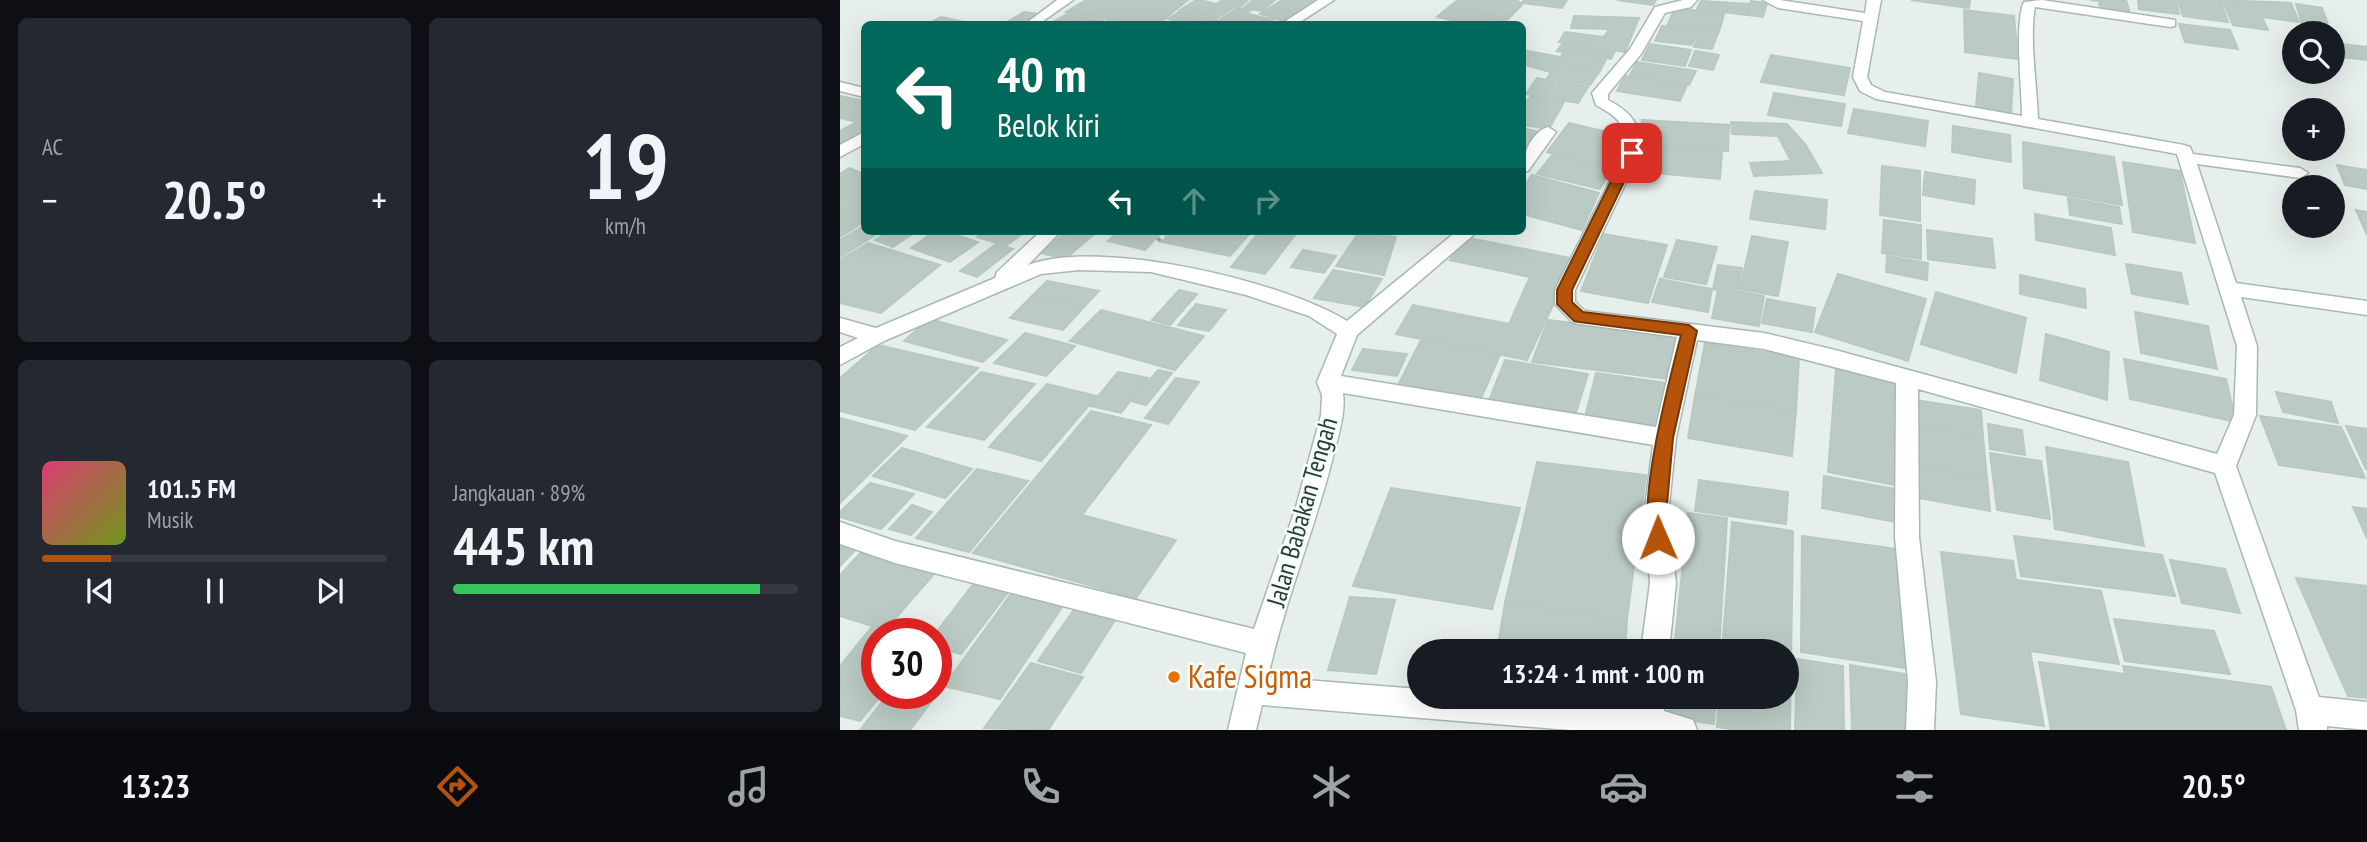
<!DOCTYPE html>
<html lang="id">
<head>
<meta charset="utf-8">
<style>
  :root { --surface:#171b24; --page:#242831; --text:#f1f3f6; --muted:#9ea1a6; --line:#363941; --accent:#b45309 }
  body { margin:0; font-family:"PT Sans Narrow",sans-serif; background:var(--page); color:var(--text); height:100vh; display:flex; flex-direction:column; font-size:26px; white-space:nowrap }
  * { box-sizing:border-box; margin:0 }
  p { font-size:23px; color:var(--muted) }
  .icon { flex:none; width:38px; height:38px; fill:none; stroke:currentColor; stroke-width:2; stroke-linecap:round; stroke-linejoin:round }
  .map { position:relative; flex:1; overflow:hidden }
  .panel { display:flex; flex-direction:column; gap:18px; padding:18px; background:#0d0f14; width:840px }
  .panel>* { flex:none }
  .top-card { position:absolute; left:21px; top:21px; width:665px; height:214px; border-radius:10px; box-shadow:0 7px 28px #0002; background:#00695c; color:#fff; overflow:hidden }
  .tools { position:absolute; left:1442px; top:21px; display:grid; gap:14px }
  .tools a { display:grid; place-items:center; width:63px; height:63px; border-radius:50%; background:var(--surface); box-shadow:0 7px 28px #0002; font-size:35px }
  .speed { position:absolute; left:21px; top:618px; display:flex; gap:14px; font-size:35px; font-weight:700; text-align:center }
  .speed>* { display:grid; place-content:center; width:91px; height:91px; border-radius:50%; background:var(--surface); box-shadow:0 7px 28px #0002; line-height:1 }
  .speed .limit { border:10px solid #d22; background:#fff; color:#111 }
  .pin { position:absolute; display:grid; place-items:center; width:60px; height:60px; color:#fff; margin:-30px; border-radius:14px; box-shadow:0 4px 10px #0006 }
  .me { position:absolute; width:77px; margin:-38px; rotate:359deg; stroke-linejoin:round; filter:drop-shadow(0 0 5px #0008) }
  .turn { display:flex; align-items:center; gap:24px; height:147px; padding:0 21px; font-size:32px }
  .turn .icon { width:91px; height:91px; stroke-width:2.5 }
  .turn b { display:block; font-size:49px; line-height:60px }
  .lanes { display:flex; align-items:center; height:66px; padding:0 21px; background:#0003; justify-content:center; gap:35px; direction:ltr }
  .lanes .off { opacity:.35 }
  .big { font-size:52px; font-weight:700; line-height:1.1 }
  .panel .tile { flex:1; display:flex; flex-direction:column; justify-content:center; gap:10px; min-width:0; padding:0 24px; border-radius:10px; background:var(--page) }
  .panel .dial { align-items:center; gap:0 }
  .dial b { font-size:91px; line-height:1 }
  .song { display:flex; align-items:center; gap:21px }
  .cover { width:84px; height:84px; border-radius:10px; background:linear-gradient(135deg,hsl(340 70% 55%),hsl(80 70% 35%)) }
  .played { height:7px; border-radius:4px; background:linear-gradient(90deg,var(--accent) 20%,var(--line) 20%) }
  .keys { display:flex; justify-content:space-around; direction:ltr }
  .heat { display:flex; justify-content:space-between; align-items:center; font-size:38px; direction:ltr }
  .charge { height:10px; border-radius:5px; background:linear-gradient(90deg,#34c759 89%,var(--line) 0) }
  .panel .tiles { flex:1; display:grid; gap:18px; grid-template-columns:repeat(2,1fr) }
  .trip { position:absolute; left:567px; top:639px; width:392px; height:70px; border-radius:35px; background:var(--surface); box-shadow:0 7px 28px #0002; font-weight:700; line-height:70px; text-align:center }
  .dock { display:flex; height:112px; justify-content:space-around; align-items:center; background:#090b0e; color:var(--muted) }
  .dock .icon { width:49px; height:49px }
  .dock .on { color:var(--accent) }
  .dock b { font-size:32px; color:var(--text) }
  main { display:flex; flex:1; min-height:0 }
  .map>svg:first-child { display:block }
</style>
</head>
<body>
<main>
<section class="panel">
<div class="tiles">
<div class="tile"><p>AC</p>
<div class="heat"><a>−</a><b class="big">20.5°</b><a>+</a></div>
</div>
<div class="tile dial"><b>19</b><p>km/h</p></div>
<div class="tile">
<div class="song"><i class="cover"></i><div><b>101.5 FM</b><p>Musik</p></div></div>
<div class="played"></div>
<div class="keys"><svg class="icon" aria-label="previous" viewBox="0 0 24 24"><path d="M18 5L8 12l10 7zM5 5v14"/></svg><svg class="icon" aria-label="pause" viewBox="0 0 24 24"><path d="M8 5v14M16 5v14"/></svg><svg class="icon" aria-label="next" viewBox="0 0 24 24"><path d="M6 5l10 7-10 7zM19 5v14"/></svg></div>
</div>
<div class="tile"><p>Jangkauan · 89%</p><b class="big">445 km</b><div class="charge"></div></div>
</div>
</section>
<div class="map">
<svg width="1527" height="730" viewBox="0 0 1527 730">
  <rect width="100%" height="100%" fill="#e6efeb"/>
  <!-- building -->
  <g fill="#bbcac4" stroke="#b8c9c2" stroke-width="2">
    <polygon points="246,0 348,0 318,24 291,24 226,12"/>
    <polygon points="356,0 360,0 393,8 376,19 340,10"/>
    <polygon points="382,0 408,0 400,7 378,3"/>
    <polygon points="413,0 435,0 422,11 403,8"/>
    <polygon points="442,0 468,0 477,2 447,22 420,14"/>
    <polygon points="618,0 676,0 683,4 668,19 610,6"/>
    <polygon points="684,0 727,0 722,8 682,3"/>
    <polygon points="777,0 816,0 813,5"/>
    <polygon points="1071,0 1130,0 1129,8"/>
    <polygon points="1250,0 1286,0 1290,13 1260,9 1259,1"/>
    <polygon points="1298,0 1336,0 1339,14 1299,9"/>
    <polygon points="1338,0 1380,0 1388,22 1343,16"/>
    <polygon points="1382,0 1451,3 1459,22 1422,17 1428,30 1393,25"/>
    <polygon points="861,1 909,4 906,15 857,9"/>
    <polygon points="911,1 927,3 923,17 907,15"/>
    <polygon points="1456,4 1482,8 1491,33 1465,33"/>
    <polygon points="610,6 668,19 662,24 630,24 597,17"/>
    <polygon points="397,8 410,11 391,24 378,21"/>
    <polygon points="835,8 884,14 879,32 827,26"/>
    <polygon points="1124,10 1174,16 1178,59 1125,52"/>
    <polygon points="184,12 199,14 183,24 164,24"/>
    <polygon points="339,12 354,15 343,22 328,19"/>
    <polygon points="227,14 262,21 257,24 209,24"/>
    <polygon points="409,14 433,20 427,24 394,24"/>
    <polygon points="355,16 384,23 345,22"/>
    <polygon points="734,16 799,18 785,52 719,42 725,32 764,37 769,29 731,28"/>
    <polygon points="101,17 124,22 88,24"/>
    <polygon points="1339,24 1390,30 1398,49 1345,42"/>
    <polygon points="822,26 858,31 852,45 815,41"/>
    <polygon points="860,31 878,33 872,49 854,47"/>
    <polygon points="1493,40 1494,43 1527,47 1527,60 1493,56"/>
    <polygon points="722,44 775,51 771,59 717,51"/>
    <polygon points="810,44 851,50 845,66 802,60"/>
    <polygon points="682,50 720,57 710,72 682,64"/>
    <polygon points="855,51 879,55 873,70 849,66"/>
    <polygon points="723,53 766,59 761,69 718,62"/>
    <polygon points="931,55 1010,68 1004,95 921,82"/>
    <polygon points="797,62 856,71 849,85 790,75"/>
    <polygon points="718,63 760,71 750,85 707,78"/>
    <polygon points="1139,73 1173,79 1171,113 1136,107"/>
    <polygon points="785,76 847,85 840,101 777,91"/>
    <polygon points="697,78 748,87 738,103 686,94"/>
    <polygon points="934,93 1005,104 1001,126 928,115"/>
    <polygon points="0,96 24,101 24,134 0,149 0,131 17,122 0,118"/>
    <polygon points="691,96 724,102 709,129 682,125 682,106"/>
    <polygon points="1014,109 1088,121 1085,146 1008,133"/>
    <polygon points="802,120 889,125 888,151 798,145"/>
    <polygon points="891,122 947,124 966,145 982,173 914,176 910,163 951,161 938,136 892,134"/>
    <polygon points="729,123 788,137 768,166 707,152"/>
    <polygon points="1113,126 1170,135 1171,162 1112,152"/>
    <polygon points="682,128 704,133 693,147 682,145"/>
    <polygon points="1183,142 1274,157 1282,205 1184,188"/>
    <polygon points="797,145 882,152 880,179 793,171"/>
    <polygon points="712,155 771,168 760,189 697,174"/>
    <polygon points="1283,162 1340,171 1355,243 1293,232"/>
    <polygon points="1497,165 1527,170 1527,189 1505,185"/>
    <polygon points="1042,166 1080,171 1080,221 1040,215"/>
    <polygon points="9,168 24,174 24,222 0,237 0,202 3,200 0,199 0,174"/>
    <polygon points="1085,172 1135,180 1134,204 1083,195"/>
    <polygon points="692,175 759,193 742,230 682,214 682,188"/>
    <polygon points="915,191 987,200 985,229 910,219"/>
    <polygon points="1228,198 1279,207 1282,224 1230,215"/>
    <polygon points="1516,210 1527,212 1527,235"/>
    <polygon points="1195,214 1271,228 1275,255 1196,240"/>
    <polygon points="1044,220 1081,225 1081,259 1042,253"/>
    <polygon points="24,226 24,231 42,231 0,257 0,240"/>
    <polygon points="1087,230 1152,239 1155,268 1088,259"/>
    <polygon points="49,231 77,231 53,247 35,240"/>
    <polygon points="95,231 104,231 138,242 110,262 71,248"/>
    <polygon points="145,231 186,231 166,246 137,237"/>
    <polygon points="227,231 258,231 225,259 201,253"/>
    <polygon points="279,231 323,231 305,250 268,241"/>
    <polygon points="333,231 412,231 390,256 322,242"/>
    <polygon points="420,231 458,231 425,274 391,267"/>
    <polygon points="519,232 556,237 544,275 496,266"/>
    <polygon points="764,234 827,245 808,303 741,291"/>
    <polygon points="912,236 948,242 938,296 900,289"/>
    <polygon points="624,237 735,259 687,360 556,334 573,305 669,324 690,277 610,260"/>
    <polygon points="837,240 877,247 866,284 824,277"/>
    <polygon points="28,243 100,265 41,313 0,303 0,260"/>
    <polygon points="156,244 173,249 137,277 120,271"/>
    <polygon points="463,250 496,256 484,273 451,267"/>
    <polygon points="1047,256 1088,263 1087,280 1046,272"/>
    <polygon points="1286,264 1341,273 1348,304 1292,294"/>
    <polygon points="878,265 902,268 898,291 924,296 919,326 872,318 878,290 873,289"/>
    <polygon points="493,270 542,279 524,307 474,298"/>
    <polygon points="998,274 1086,299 1068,361 975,332"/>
    <polygon points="1180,275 1245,289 1246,308 1180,294"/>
    <polygon points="820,279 872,289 868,312 812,302"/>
    <polygon points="207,281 259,291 244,307 192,296"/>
    <polygon points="339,290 357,294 330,325 312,320"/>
    <polygon points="1096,292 1186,318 1176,373 1081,344"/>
    <polygon points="192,296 244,307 223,330 170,318"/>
    <polygon points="927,299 975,308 972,332 922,323"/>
    <polygon points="356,304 386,310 369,331 338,325"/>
    <polygon points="261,310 364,336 335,370 230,341"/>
    <polygon points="1295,312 1368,326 1377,369 1301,353"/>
    <polygon points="89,319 167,340 143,362 64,341"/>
    <polygon points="708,320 841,336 835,380 692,362"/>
    <polygon points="185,333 235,346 206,376 154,363"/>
    <polygon points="1206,334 1269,352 1267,400 1200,380"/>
    <polygon points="581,340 660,355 638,405 556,389"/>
    <polygon points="865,343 959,357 956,411 855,396"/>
    <polygon points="38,345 138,368 75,430 0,411 0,378"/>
    <polygon points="523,349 567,354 557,376 512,370"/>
    <polygon points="1284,359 1386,379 1396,422 1290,399"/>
    <polygon points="665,360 748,374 734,419 648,403"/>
    <polygon points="318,370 332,373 306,405 291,401"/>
    <polygon points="996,370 1066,383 1065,487 988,472"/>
    <polygon points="141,372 195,384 144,440 87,427"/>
    <polygon points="278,372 308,378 281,413 250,406"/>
    <polygon points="756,373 828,383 820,428 745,417"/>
    <polygon points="336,378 359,382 328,424 305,418"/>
    <polygon points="207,384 257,396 201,461 149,447"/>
    <polygon points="1436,392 1491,402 1498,423 1443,412"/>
    <polygon points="855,396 956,411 952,456 848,438"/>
    <polygon points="1075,400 1141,410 1143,437 1076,425"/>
    <polygon points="251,411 311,425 242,515 336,540 296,598 133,553"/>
    <polygon points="1420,416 1501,427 1525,478 1439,465"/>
    <polygon points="0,418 67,436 0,503"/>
    <polygon points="1148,424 1182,430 1185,455 1150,449"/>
    <polygon points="1076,425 1143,437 1147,478 1077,466"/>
    <polygon points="1506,426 1527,429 1527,469 1526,469"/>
    <polygon points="1206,447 1288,462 1304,546 1215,529"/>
    <polygon points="62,448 132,469 105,498 33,476"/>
    <polygon points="1150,453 1201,461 1210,519 1157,510"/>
    <polygon points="697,462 806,475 787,619 665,603"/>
    <polygon points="1077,466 1147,478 1150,511 1079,498"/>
    <polygon points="137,469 188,481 129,552 76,538"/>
    <polygon points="984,476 1066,491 1066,524 982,508"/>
    <polygon points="859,480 948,492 946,524 855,511"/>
    <polygon points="30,483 74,494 41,529 0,517 0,512"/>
    <polygon points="551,488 680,508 652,609 513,586"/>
    <polygon points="72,505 92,512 71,535 49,529"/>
    <polygon points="1513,507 1527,509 1527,538"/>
    <polygon points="848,513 887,518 879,651 834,651"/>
    <polygon points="892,522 953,531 950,730 895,730 877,727 879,696 947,696 947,651 882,651"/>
    <polygon points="962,536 1063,550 1072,669 961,652"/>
    <polygon points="1174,536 1322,555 1335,596 1181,576"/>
    <polygon points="0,541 18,547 0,566"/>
    <polygon points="28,545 101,566 45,630 0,616 0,575"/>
    <polygon points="1101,552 1173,561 1176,580 1261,591 1279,664 1190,651 1204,726 1121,714"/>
    <polygon points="1330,560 1385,569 1400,613 1342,603"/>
    <polygon points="138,578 172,587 121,654 96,647 95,634"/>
    <polygon points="1456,578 1527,586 1527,698 1508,696"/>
    <polygon points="173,591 225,603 160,699 104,686"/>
    <polygon points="510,597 555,600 536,674 488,670"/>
    <polygon points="665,603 787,619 785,651 657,651"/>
    <polygon points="238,604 279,614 241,673 198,661"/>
    <polygon points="1274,619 1374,631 1390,674 1285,661"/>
    <polygon points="31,628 51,634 37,634 37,693 43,693 20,721 0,716 0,666"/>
    <polygon points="957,659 1003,666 1004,730 955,730"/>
    <polygon points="1199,662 1285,674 1283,666 1431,687 1446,730 1211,730"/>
    <polygon points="191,663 243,677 208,730 144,728"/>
    <polygon points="1010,665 1072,675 1077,730 1012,730"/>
    <polygon points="49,693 94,693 97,694 70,730 20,730"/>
    <polygon points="830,696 876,696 874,724 828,717"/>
  </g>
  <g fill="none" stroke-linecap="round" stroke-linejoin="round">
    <!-- minor casing -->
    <g stroke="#a8b8b2" stroke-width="3">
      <g id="minor">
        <polygon points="217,0 233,0 199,24 185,24"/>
        <polygon points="478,0 494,0 457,24 441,24"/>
        <path d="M843,0h14l-6,7 -26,6 -24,41 -33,40v6c25,13 33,25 32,53l-65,137v12l10,9 179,22 71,17 382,104 17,-39 3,-69 -60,-192 -301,-55 -16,-8 -7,-14 10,-56 -85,-13 -15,-8h17l85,13 2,-13h14l-14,77 4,8 14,7 137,24c0,-27 -8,-93 2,-114l18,-2 133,20v6l-5,1 -135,-20c-6,31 2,78 3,112l146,26 6,2 3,7 107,14 8,5 -8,5 -103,-14 39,119 131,18v14l-126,-18 16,49 -1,69 -20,51 83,231 48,5v28l-40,-4v4h-28l-3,-20 -81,-237 -297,-84 1,148 17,145 -2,48h-28l2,-48 -13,-145 1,-154 -132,-34 -67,-9 -21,98 -8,77 8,68 -7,68h-28l9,-68 -6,-68 9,-70 -310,-52c3,22 -6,46 -11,68 -19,73 -48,143 -64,216l151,12v7h90l127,11 1,-11h28l-1,15 29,9 4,10h-127l-308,-25 -6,25h-28l18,-77 -351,-90 -55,-19v-22l55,19 359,88 42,-122 25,-92 1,-20 -5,-13 20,-48 -28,-18 -63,-21 -95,-23 -72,-2 -38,4 -157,67 -44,24v-18l18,-9 -18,-6v-14l36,10 119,-50 2,-6 44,-41h20l-33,34c72,-27 255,16 319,56l110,-90h21l-121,104 -16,41 315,51 21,-90 -98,-13 -7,-2 -17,-18v-14l69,-137c1,-30 -3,-34 -28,-48l-4,-12 38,-44 25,-42z"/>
        <polygon points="0,82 24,88 24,97 0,91"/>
        <path d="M708,127l8,5 -28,39 -6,1c0,-16 9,-40 26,-45z"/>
        <polygon points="24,132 24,144 0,157 0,145"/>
      </g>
    </g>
    <!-- path -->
    <polyline stroke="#86b3a5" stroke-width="4.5" stroke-dasharray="3.5 5" stroke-linecap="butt" points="318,241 327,231"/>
    <!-- minor -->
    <use href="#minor" fill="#fff" fill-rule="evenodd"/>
  </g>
  <!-- route -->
  <path fill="#b45309" stroke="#753606" stroke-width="2" d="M792,149l6,4 -66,137v12l11,10 106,13 8,6 -24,107 -7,77 2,23 -3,6 -7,2 -6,-2c-17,-37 18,-166 29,-209l-102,-13 -5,-1 -17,-17v-14l68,-137z"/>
  <!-- markers -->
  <circle fill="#e8710a" stroke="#f7fbf9" stroke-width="2.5" cx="334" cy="677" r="7"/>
  <g text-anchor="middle" stroke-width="5" stroke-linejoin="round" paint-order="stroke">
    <!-- street labels -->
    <g font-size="26" fill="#24423a" stroke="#f7fbf9">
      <text transform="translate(462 512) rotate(-74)" y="9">Jalan Babakan Tengah</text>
    </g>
    <!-- near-food labels -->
    <g font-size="32" fill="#c56008" stroke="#f7fbf9" text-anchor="start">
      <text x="348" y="688">Kafe Sigma</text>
    </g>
  </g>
</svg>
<div class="tools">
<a><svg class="icon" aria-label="search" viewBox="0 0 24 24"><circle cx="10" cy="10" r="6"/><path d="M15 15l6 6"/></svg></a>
<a>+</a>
<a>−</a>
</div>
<div class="speed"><div class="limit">30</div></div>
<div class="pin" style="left:792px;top:153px;background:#d93025"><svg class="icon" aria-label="arrive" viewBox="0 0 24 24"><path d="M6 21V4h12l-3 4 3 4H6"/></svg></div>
<svg class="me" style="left:818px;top:538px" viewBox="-20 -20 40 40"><circle r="19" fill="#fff"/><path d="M0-13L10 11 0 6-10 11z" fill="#b45309"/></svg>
<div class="trip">13:24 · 1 mnt · 100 m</div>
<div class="top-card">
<div class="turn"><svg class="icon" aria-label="left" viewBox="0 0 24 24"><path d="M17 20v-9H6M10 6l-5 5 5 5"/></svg><div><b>40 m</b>Belok kiri</div></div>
<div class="lanes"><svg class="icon" aria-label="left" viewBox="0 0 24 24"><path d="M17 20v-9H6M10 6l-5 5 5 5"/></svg><svg class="icon off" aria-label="ahead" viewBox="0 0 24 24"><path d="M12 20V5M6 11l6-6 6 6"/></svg><svg class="icon off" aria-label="right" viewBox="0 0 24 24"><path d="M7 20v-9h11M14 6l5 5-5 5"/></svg></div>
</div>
</div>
</main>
<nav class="dock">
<b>13:23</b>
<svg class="icon on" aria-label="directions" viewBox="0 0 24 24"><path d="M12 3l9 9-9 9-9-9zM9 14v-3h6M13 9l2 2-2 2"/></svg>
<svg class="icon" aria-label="music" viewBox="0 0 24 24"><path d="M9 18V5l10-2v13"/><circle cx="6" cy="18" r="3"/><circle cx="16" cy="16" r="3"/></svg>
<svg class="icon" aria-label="phone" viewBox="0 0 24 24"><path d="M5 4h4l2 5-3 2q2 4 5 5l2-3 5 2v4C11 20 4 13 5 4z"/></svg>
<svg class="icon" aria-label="climate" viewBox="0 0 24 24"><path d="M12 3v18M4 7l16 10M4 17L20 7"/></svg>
<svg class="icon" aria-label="car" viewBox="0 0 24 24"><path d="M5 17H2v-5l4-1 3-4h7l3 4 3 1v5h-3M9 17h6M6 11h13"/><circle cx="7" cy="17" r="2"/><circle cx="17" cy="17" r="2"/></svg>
<svg class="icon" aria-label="filters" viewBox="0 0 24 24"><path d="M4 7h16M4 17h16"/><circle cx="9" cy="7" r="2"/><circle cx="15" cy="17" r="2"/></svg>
<b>20.5°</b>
</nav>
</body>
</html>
